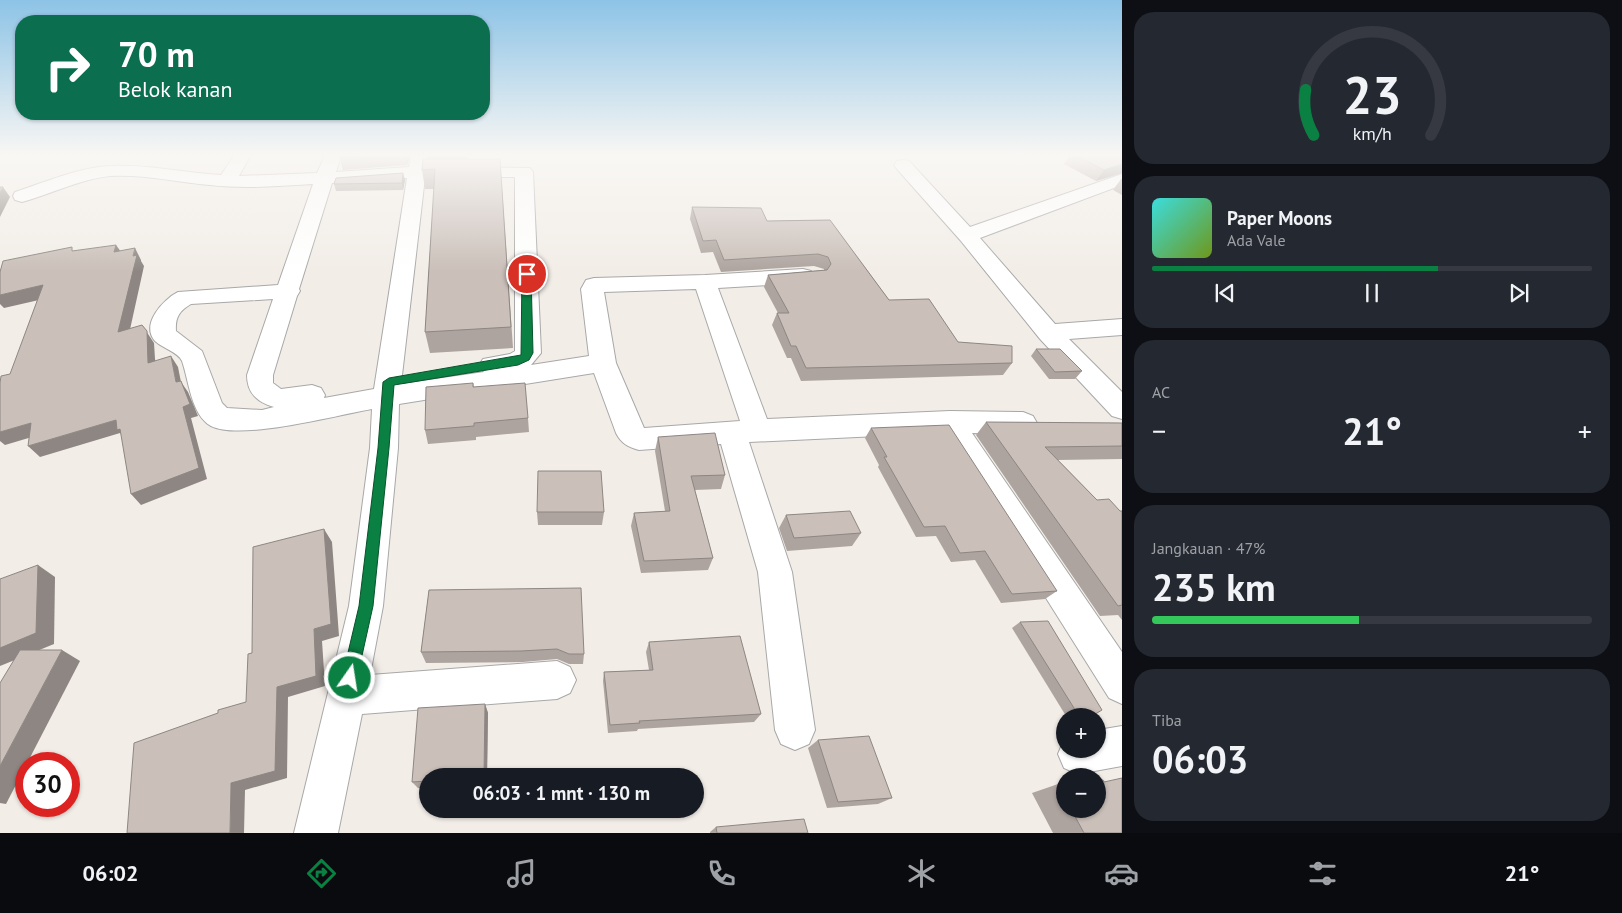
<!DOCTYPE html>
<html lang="id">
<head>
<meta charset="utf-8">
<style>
  :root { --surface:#171b24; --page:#242831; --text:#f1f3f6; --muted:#9ea1a6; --line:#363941; --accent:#0b8043 }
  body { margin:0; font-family:"PT Sans",sans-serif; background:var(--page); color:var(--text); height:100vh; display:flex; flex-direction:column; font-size:19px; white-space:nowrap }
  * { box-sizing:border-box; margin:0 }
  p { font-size:16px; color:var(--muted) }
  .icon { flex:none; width:28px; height:28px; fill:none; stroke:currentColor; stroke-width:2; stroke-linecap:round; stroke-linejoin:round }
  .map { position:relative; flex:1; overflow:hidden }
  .details { display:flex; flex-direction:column; gap:12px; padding:12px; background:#0d0f14; width:500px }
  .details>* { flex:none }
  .banner { position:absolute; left:15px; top:15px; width:475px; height:105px; border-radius:20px; box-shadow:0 1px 4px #0004; background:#0b6e4f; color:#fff; overflow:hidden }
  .buttons { position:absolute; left:1056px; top:708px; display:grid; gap:10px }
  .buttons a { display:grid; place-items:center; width:50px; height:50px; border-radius:50%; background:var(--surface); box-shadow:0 1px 4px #0004; font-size:25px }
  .speed { position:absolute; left:15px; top:752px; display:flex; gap:10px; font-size:25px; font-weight:700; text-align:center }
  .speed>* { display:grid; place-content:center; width:65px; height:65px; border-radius:50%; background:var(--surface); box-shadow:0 1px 4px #0004; line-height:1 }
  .speed .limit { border:8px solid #d22; background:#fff; color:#111 }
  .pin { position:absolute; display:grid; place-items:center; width:42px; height:42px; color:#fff; margin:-21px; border:2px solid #fff; border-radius:50%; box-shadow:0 1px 5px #0007 }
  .me { position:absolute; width:55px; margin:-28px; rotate:13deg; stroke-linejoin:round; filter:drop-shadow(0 0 4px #0008) }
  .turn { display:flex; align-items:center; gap:18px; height:105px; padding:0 20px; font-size:22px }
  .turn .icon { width:65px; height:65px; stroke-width:2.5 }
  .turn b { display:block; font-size:35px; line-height:42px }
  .big { font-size:38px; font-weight:800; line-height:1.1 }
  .details .tile { flex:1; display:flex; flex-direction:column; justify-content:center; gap:8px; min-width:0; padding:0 18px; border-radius:20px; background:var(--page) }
  .details .dial { align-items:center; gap:0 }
  .dial svg { height:130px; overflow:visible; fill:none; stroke:var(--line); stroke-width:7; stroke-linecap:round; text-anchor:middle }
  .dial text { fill:var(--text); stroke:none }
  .song { display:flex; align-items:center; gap:15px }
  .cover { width:60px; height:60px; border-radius:8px; background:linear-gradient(135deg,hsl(180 70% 55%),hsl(80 70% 35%)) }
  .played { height:5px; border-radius:2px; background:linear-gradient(90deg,var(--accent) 65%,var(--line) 65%) }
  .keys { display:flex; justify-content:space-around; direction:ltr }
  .heat { display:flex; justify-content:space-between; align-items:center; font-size:28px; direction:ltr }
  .charge { height:8px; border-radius:4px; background:linear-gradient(90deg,#34c759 47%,var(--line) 0) }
  .trip { position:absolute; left:419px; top:768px; width:285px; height:50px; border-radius:25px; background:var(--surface); box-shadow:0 1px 4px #0004; font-weight:800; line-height:50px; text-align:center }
  .tab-bar { display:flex; height:80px; justify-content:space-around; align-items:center; background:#090b0e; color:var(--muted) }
  .tab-bar .icon { width:35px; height:35px }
  .tab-bar .active { color:var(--accent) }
  .tab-bar b { font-size:22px; color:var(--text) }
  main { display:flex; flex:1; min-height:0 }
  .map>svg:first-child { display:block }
</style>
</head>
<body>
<main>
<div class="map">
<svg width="1122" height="833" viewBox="0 0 1122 833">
  <rect width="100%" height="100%" fill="#f2ede7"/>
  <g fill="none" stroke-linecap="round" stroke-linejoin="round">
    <!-- street casing -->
    <g stroke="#a8a8a8" stroke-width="2">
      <g id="street">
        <path d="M234,156h16l-11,20 78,-3 8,-17h16l-5,16 73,-5 2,-11h16l-1,11 104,1 3,4 8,181 -10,12 58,-9 -8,-67 5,-9 8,-2 111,-3 98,-6 8,2 3,5 -3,5 -8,2 -85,5 49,131 183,-8 73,1 10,4 4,7 -4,7 -10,4 -51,-1 150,219v52l-13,-6 -167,-265 -193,9 43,130 23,158 -6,14 -14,6 -14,-6 -6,-14 -17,-158 -37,-128 -82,6c-11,-3 -18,-7 -23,-17l-22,-60 -195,31 -1,44 -15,158 -13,69 187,-14 13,6 6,13 -6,13 -13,6 -195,15 -24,119h-44l55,-227 21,-158 2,-39c-35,6 -131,32 -161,17 -20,-11 -22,-45 -29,-65 -4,-9 -20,-13 -27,-20 -15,-17 9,-42 23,-49l100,-7 35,-101c-35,2 -69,5 -103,1 -33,-3 -67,-11 -100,-9 -30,3 -59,18 -88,26l-7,-2 -2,-4 2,-4c31,-10 64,-25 96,-26 37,-2 73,7 110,9zM425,177h90v174l-5,3 -27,5 -4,6 5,7 -83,12zM407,178l-33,211 -50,9 1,-3 -4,-7 -9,-3 -31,4 -8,-6v-8l24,-79 3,-5 -1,-2 33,-106zM696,289l44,132 -96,7 -28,-65 -12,-71zM273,299l-26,76c0,18 10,27 27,32l-12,3 -35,-2 -5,-5 -20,-52 -26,-20c-1,-13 3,-20 15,-27z"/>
        <polygon points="903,160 909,161 970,227 1122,174 1122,185 980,238 1055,324 1122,319 1122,335 1069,339 1122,392 1122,419 1112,416 1040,339 961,241 897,169 894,165 897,161"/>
        <polygon points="1122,726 1122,766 1078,774 1064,768 1058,754 1064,740 1065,739 1065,749 1098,749 1098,730"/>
      </g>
    </g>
    <!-- street -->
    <use href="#street" fill="#fff" fill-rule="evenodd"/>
  </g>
  <!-- wall -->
  <g fill="#aea49f">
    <polygon points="340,156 410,156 407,165 343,170 339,157"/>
    <polygon points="426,156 468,156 467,159 500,159 513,348 430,353 425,332 434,189 425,189 422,170 427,159"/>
    <polygon points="1069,156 1122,156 1122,173 1096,181 1064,164"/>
    <polygon points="403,173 405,180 403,190 336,191 334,184"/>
    <polygon points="1121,179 1122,179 1122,195 1113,190"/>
    <polygon points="692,207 767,221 830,220 889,300 958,342 1012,363 1003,375 801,381 791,358 787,358 772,325 777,313 778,313 764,287 768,275 824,270 824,269 814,266 721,272 713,252 701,253 690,219"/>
    <polygon points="1036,349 1082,371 1075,379 1049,379 1031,356"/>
    <polygon points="473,383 474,387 528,418 529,432 476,437 476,440 428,444 425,430"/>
    <polygon points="986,422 1122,423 1122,459 1058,460 1097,500 1120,511 1122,511 1122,620 1118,615 1100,616 976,435"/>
    <polygon points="871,428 1057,591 1045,599 1001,603 975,560 951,562 936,536 916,537 878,467 879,465 865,438"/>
    <polygon points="658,437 725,475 721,489 695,490 713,558 708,570 641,573 631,526 634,513 665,511 655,451"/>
    <polygon points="537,512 604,512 602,525 538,525"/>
    <polygon points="786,515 861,533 852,546 787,551 779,528"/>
    <polygon points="429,590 584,654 583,664 569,664 557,659 523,662 426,663 421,652"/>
    <polygon points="1020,622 1092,716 1066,716 1012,628"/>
    <polygon points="649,642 761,714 754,722 638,729 637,731 608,733 603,681 604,672 649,670 646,652"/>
    <polygon points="485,704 488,713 487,776 428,776 428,788 418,788 412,782"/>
    <polygon points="818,740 892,798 878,804 827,808 808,748"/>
    <polygon points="1104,782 1122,833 1053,833 1032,793 1058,784 1065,784 1065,809 1098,809"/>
    <polygon points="716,827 808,833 710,833 710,832"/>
  </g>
  <!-- shaded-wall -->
  <g fill="#8d8682">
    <polygon points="406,156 410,156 407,165"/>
    <polygon points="1122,164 1122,173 1096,181 1104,170"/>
    <polygon points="403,173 405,180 403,190 402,183"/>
    <polygon points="3,187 10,197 0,217 0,193"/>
    <polygon points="116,245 124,256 114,252"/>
    <polygon points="135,248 141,260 141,261 144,266 127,343 118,332"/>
    <polygon points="43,285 52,297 4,308 0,304 0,295"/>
    <polygon points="142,325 154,343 156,374 148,363"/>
    <polygon points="171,356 178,367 181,382 188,392 198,416 191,418 207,479 141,505 131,494 176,382"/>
    <polygon points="116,420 127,441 120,433 40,457 28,446"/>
    <polygon points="31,423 42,434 5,445 0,441 0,432"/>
    <polygon points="324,529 332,542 339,636 322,641 325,686 288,697 287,778 245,790 244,833 230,833 231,783 277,687 314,629"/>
    <polygon points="38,565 55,577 54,644 0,666 0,648"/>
    <polygon points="62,650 80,661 6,804 0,803 0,766"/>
    <polygon points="485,704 488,713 487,776 484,776"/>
  </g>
  <!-- building -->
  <g fill="#cabfb9" stroke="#8d8682">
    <polygon points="340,156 363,156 339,157"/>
    <polygon points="1077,156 1122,156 1122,164 1104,170"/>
    <polygon points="423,159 500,159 511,327 425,332 435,169 422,170"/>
    <polygon points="403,173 402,183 334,184 336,178"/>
    <polygon points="0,187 3,187 0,193"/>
    <polygon points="692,207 761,208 767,221 830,220 889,300 929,299 958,342 1012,346 1012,363 806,368 796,346 791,346 777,313 789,313 768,275 827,270 831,264 828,257 818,254 724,260 716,240 703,241"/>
    <polygon points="116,245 114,252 135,248 133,256 137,255 118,332 142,325 147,331 148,363 171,356 176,382 181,381 190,404 183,407 199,468 131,494 120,429 117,430 116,420 28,446 31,423 0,432 0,383 1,376 10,374 43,285 0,295 0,272 3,261 72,247 72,251"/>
    <polygon points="1036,349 1060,349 1082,371 1055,372"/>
    <polygon points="473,383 473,387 525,383 528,418 474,423 474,426 425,430 426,387"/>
    <polygon points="986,422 1122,423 1122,446 1045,447 1097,500 1109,499 1120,511 1122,511 1122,605 1118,606"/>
    <polygon points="949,425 1057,591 1012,594 985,551 960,553 945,526 924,527 884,457 887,457 871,428"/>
    <polygon points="715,433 725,475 691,476 713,558 644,561 634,513 670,511 658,437"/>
    <polygon points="538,471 601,471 604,512 537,512"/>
    <polygon points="850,511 861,533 794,538 786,515"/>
    <polygon points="324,529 331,624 314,629 316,676 277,687 275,771 231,783 230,833 127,833 134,743 218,713 218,710 246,702 248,654 252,653 253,547"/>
    <polygon points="38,565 36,633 0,648 0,579"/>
    <polygon points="581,588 584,654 569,654 557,649 521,651 421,652 429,590"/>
    <polygon points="1048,621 1102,710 1092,716 1079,716 1020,622"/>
    <polygon points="740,636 761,714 639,721 640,723 610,725 604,672 653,670 649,642"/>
    <polygon points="20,650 62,650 0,766 0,683"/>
    <polygon points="485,704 484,776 428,776 428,781 412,782 418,708"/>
    <polygon points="869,736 892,798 838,802 818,740"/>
    <polygon points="1122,778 1122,833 1084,833 1071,809 1098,809 1098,780 1103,780 1104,782"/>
    <polygon points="1058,784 1065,784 1065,797"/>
    <polygon points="804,819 808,833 717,833 716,827"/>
  </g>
  <!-- sky -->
  <linearGradient id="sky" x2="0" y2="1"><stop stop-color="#8dc3e6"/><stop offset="0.57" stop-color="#f9f7f4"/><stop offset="1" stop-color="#f9f7f4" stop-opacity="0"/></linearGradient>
  <rect width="1122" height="272" fill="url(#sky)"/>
  <!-- route -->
  <polygon fill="#0b8043" stroke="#07532c" points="527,271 531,274 533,353 529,360 518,365 394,385 389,448 373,606 357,678 355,684 350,686 344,684 342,678 359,606 378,448 383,382 389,378 521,355 522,274"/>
</svg>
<div class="buttons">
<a>+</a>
<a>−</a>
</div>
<div class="speed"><div class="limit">30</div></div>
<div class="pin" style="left:527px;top:274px;background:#d93025"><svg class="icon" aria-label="arrive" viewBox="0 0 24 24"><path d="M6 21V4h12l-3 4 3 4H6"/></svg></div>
<svg class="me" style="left:350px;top:678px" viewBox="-20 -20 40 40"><circle r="17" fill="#0b8043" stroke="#fff" stroke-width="3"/><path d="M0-11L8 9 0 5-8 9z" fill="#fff"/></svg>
<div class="trip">06:03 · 1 mnt · 130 m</div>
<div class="banner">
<div class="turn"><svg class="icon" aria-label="right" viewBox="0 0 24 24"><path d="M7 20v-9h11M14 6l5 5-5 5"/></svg><div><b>70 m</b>Belok kanan</div></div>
</div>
</div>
<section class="details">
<div class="tile dial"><svg viewBox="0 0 100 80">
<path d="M14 69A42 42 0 1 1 86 69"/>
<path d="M14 69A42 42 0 0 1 9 41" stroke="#0b8043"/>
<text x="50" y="56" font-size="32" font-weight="700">23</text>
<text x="50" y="72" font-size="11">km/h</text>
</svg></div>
<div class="tile">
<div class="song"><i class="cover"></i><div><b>Paper Moons</b><p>Ada Vale</p></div></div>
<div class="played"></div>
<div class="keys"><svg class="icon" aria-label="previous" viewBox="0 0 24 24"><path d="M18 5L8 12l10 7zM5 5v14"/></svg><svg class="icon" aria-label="pause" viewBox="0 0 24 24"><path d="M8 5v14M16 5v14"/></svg><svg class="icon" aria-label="next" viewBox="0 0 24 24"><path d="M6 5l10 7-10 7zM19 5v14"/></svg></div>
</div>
<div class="tile"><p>AC</p>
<div class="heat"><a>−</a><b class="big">21°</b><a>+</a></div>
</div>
<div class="tile"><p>Jangkauan · 47%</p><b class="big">235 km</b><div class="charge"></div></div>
<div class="tile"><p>Tiba</p><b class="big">06:03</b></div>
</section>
</main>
<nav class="tab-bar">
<b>06:02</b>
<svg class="icon active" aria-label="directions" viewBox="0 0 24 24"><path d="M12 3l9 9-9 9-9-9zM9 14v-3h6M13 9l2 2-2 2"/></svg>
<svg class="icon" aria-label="music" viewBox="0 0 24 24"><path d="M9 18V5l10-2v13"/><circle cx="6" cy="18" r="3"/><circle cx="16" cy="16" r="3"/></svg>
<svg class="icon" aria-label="phone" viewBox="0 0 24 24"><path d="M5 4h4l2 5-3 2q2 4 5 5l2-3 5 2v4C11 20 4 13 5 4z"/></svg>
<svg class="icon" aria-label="climate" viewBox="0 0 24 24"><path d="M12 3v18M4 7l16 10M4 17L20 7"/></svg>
<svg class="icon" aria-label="car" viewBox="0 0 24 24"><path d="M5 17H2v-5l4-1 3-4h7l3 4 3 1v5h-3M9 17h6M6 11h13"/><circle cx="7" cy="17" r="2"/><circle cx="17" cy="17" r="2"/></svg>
<svg class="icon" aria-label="filters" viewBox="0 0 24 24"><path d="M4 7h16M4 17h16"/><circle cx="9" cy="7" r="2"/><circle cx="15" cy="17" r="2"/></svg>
<b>21°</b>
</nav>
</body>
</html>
